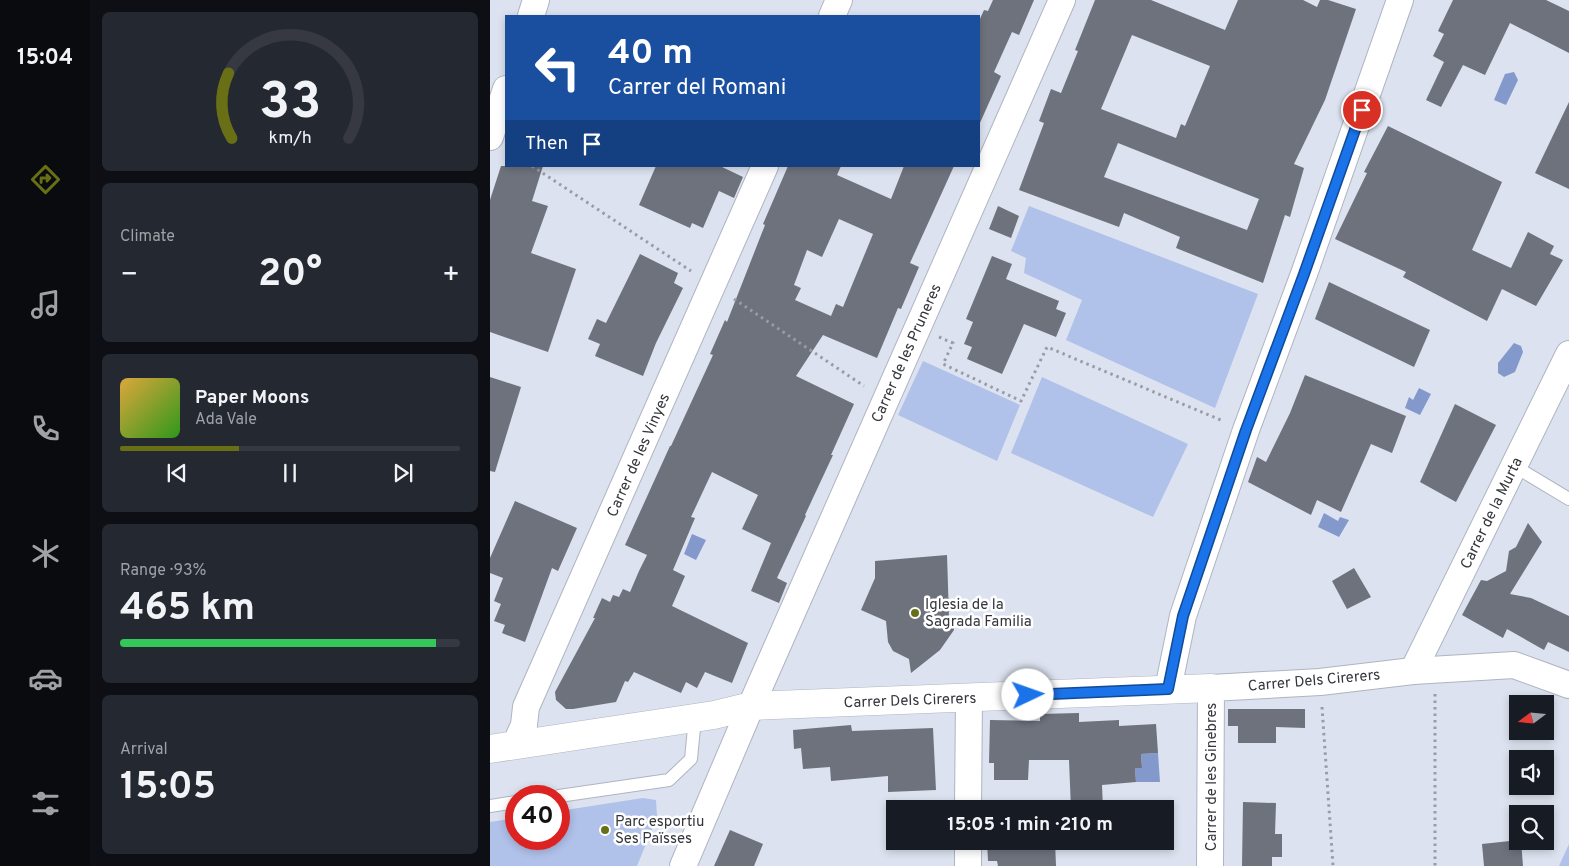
<!DOCTYPE html>
<html lang="en">
<head>
<meta charset="utf-8">
<style>
  :root { --surface:#171b24; --page:#242831; --text:#f1f3f6; --muted:#9ea1a6; --line:#363941; --accent:#686f15 }
  body { margin:0; font-family:Overpass,sans-serif; background:var(--page); color:var(--text); height:100vh; display:flex; flex-direction:column; font-size:19px; white-space:nowrap }
  * { box-sizing:border-box; margin:0 }
  p { font-size:16px; color:var(--muted) }
  .icon { flex:none; width:28px; height:28px; fill:none; stroke:currentColor; stroke-width:2; stroke-linecap:round; stroke-linejoin:round }
  .map { position:relative; flex:1; overflow:hidden }
  .panel { display:flex; flex-direction:column; gap:12px; padding:12px; background:#0d0f14; width:400px }
  .panel>* { flex:none }
  .guide { position:absolute; left:15px; top:15px; width:475px; height:152px; border-radius:0px; box-shadow:0 2px 8px #0003; background:#1a4fa0; color:#fff; overflow:hidden }
  .needle { width:32px; rotate:254deg }
  .controls { position:absolute; left:1019px; top:695px; display:grid; gap:10px }
  .controls a { display:grid; place-items:center; width:45px; height:45px; border-radius:0px; background:var(--surface); box-shadow:0 2px 8px #0003; font-size:25px }
  .speed { position:absolute; left:15px; top:785px; display:flex; gap:10px; font-size:25px; font-weight:700; text-align:center }
  .speed>* { display:grid; place-content:center; width:65px; height:65px; border-radius:50%; background:var(--surface); box-shadow:0 2px 8px #0003; line-height:1 }
  .speed .limit { border:8px solid #d22; background:#fff; color:#111 }
  .pin { position:absolute; display:grid; place-items:center; width:42px; height:42px; color:#fff; margin:-21px; border:2px solid #fff; border-radius:50%; box-shadow:0 1px 5px #0007 }
  .me { position:absolute; width:55px; margin:-28px; rotate:87deg; stroke-linejoin:round; filter:drop-shadow(0 0 4px #0008) }
  .turn { display:flex; align-items:center; gap:18px; height:105px; padding:0 20px; font-size:22px }
  .turn .icon { width:65px; height:65px; stroke-width:2.5 }
  .turn b { display:block; font-size:35px; line-height:42px }
  .then { display:flex; align-items:center; height:48px; padding:0 20px; background:#0003; gap:10px; font-size:19px }
  .big { font-size:38px; font-weight:700; line-height:1.1 }
  .panel .card { flex:1; display:flex; flex-direction:column; justify-content:center; gap:8px; min-width:0; padding:0 18px; border-radius:8px; background:var(--page) }
  .panel .dial { align-items:center; gap:0 }
  .dial svg { height:130px; overflow:visible; fill:none; stroke:var(--line); stroke-width:7; stroke-linecap:round; text-anchor:middle }
  .dial text { fill:var(--text); stroke:none }
  .song { display:flex; align-items:center; gap:15px }
  .cover { width:60px; height:60px; border-radius:8px; background:linear-gradient(135deg,hsl(40 70% 55%),hsl(110 70% 35%)) }
  .played { height:5px; border-radius:2px; background:linear-gradient(90deg,var(--accent) 35%,var(--line) 35%) }
  .keys { display:flex; justify-content:space-around; direction:ltr }
  .heat { display:flex; justify-content:space-between; align-items:center; font-size:28px; direction:ltr }
  .charge { height:8px; border-radius:4px; background:linear-gradient(90deg,#34c759 93%,var(--line) 0) }
  .trip { position:absolute; left:396px; top:800px; width:288px; height:50px; border-radius:0px; background:var(--surface); box-shadow:0 2px 8px #0003; font-weight:700; line-height:50px; text-align:center }
  main { display:flex; flex:1; min-height:0 }
  .menu { display:flex; flex-direction:column; width:90px; justify-content:space-around; align-items:center; background:#090b0e; color:var(--muted) }
  .menu .icon { width:35px; height:35px }
  .menu .on { color:var(--accent) }
  .menu b { font-size:22px; color:var(--text) }
  .map>svg:first-child { display:block }
</style>
</head>
<body>
<main>
<nav class="menu">
<b>15:04</b>
<svg class="icon on" aria-label="directions" viewBox="0 0 24 24"><path d="M12 3l9 9-9 9-9-9zM9 14v-3h6M13 9l2 2-2 2"/></svg>
<svg class="icon" aria-label="music" viewBox="0 0 24 24"><path d="M9 18V5l10-2v13"/><circle cx="6" cy="18" r="3"/><circle cx="16" cy="16" r="3"/></svg>
<svg class="icon" aria-label="phone" viewBox="0 0 24 24"><path d="M5 4h4l2 5-3 2q2 4 5 5l2-3 5 2v4C11 20 4 13 5 4z"/></svg>
<svg class="icon" aria-label="climate" viewBox="0 0 24 24"><path d="M12 3v18M4 7l16 10M4 17L20 7"/></svg>
<svg class="icon" aria-label="car" viewBox="0 0 24 24"><path d="M5 17H2v-5l4-1 3-4h7l3 4 3 1v5h-3M9 17h6M6 11h13"/><circle cx="7" cy="17" r="2"/><circle cx="17" cy="17" r="2"/></svg>
<svg class="icon" aria-label="filters" viewBox="0 0 24 24"><path d="M4 7h16M4 17h16"/><circle cx="9" cy="7" r="2"/><circle cx="15" cy="17" r="2"/></svg>
</nav>
<section class="panel">
<div class="card dial"><svg viewBox="0 0 100 80">
<path d="M14 69A42 42 0 1 1 86 69"/>
<path d="M14 69A42 42 0 0 1 12 29" stroke="#686f15"/>
<text x="50" y="56" font-size="32" font-weight="700">33</text>
<text x="50" y="72" font-size="11">km/h</text>
</svg></div>
<div class="card"><p>Climate</p>
<div class="heat"><a>−</a><b class="big">20°</b><a>+</a></div>
</div>
<div class="card">
<div class="song"><i class="cover"></i><div><b>Paper Moons</b><p>Ada Vale</p></div></div>
<div class="played"></div>
<div class="keys"><svg class="icon" aria-label="previous" viewBox="0 0 24 24"><path d="M18 5L8 12l10 7zM5 5v14"/></svg><svg class="icon" aria-label="pause" viewBox="0 0 24 24"><path d="M8 5v14M16 5v14"/></svg><svg class="icon" aria-label="next" viewBox="0 0 24 24"><path d="M6 5l10 7-10 7zM19 5v14"/></svg></div>
</div>
<div class="card"><p>Range · 93%</p><b class="big">465 km</b><div class="charge"></div></div>
<div class="card"><p>Arrival</p><b class="big">15:05</b></div>
</section>
<div class="map">
<svg width="1079" height="866" viewBox="0 0 1079 866">
  <rect width="100%" height="100%" fill="#dce2ef"/>
  <!-- green -->
  <g fill="#b0c1ea">
    <polygon points="539,206 768,294 725,408 576,340 592,300 534,273 536,258 521,251"/>
    <polygon points="433,361 530,405 507,461 408,415"/>
    <polygon points="552,377 698,444 663,517 521,453"/>
    <polygon points="153,798 166,800 167,817 147,866 0,866 0,822 26,818 26,839 69,839 69,811"/>
    <polygon points="1079,844 1079,866 1069,866"/>
  </g>
  <!-- water -->
  <g fill="#8399cc">
    <polygon points="1024,72 1028,80 1016,105 1004,100 1015,74"/>
    <polygon points="1024,343 1031,346 1033,352 1025,372 1014,377 1008,373 1008,363"/>
    <polygon points="929,388 941,394 930,415 915,408 919,397 923,400"/>
    <polygon points="834,513 848,521 850,517 859,520 849,537 828,527"/>
    <polygon points="202,534 216,540 206,560 194,554"/>
    <polygon points="668,753 670,782 646,782 645,768 652,768 651,754"/>
  </g>
  <!-- building -->
  <g fill="#6d727d" fill-rule="evenodd">
    <polygon points="503,0 544,0 529,35 522,32 504,72 511,76 489,125 489,21 494,10 498,11"/>
    <path d="M605,0h56l74,30 13,-30h65l14,7 3,-7h8l28,9 -31,91 -31,64 10,4 -14,49 -5,-2 -22,68 -87,-35 4,-11 -56,-24 -5,14 -100,-37 25,-67 -5,-2 12,-32 10,4 17,-42 -3,-1zM642,35l78,31 -25,60 -4,-2 -5,14 -75,-29zM628,143l141,56 -12,31 -143,-53z"/>
    <polygon points="963,0 1056,0 1079,11 1079,53 1020,23 995,75 973,65 951,107 936,100 954,62 943,56 954,34 948,31"/>
    <polygon points="1079,102 1079,189 1045,173"/>
    <polygon points="898,126 1012,182 982,250 1021,268 1038,232 1064,246 1060,254 1073,260 1046,306 1012,289 997,321 913,277 916,272 845,239 877,173 874,172"/>
    <polygon points="11,166 53,166 42,201 58,206 41,253 86,269 58,352 0,332 0,200"/>
    <polygon points="166,166 230,166 253,177 244,198 229,191 213,228 202,223 200,228 149,205"/>
    <path d="M298,166h53l-4,9 54,24 13,-33h50l-44,97 9,4 -18,42 -3,-1 -21,50 -54,-23 -27,41 58,28 -23,51h2l-28,60 1,1 -29,62 10,5 -8,20 -28,-12 20,-48 -29,-14 16,-34 -46,-23 -21,45 4,1 -22,52 12,6 -13,30 76,37 -16,40 -27,-11 -8,16 -11,-6 -5,11 -47,-21 -6,10 -3,-1 -9,21 -43,7h-7l-10,-9 -1,-8 40,-74h-2l9,-20 8,4 3,-7 6,2 4,-8 7,3 9,-21 8,-16 -22,-10 45,-99h1l42,-91 -3,-1 15,-34 2,2 38,-97 -2,-1zM349,219l34,15 -30,73 -7,-3 -5,12 -36,-16 6,-12 -7,-3 13,-35 15,7z"/>
    <polygon points="508,206 529,216 521,238 499,229"/>
    <polygon points="150,254 188,273 184,283 193,288 166,343 153,376 105,356 110,344 98,339 107,319 116,323"/>
    <polygon points="502,256 522,264 516,279 569,301 566,309 576,313 566,337 534,324 512,374 477,359 482,347 474,344 483,322 476,319"/>
    <polygon points="839,282 940,330 924,367 825,319"/>
    <polygon points="815,375 916,416 902,453 881,444 851,512 827,500 821,515 758,482 767,457 776,462 800,413"/>
    <polygon points="0,377 31,387 5,472 0,471"/>
    <polygon points="965,404 1006,425 966,502 930,482"/>
    <polygon points="25,501 87,528 68,571 62,568 35,642 12,633 15,625 4,621 11,604 4,601 13,578 0,573 0,558"/>
    <polygon points="1038,523 1052,542 1020,594 1041,598 1079,616 1079,652 1058,642 1054,650 1017,629 1013,638 972,615 991,580 997,581 1016,571 1019,551 1026,547"/>
    <polygon points="457,555 459,617 464,616 464,630 450,650 421,673 419,659 403,651 398,642 396,621 371,610 385,578 385,561"/>
    <polygon points="864,568 881,597 857,609 842,581"/>
    <polygon points="738,709 815,709 815,728 786,727 786,743 748,743 748,726 738,726"/>
    <polygon points="589,713 589,722 629,720 629,726 666,724 668,753 651,754 652,768 645,768 646,782 612,785 613,809 581,809 579,760 539,760 538,780 504,780 504,763 499,763 500,720 550,721 550,714"/>
    <polygon points="361,725 362,731 443,728 446,790 398,792 398,776 341,781 340,767 313,769 311,748 304,749 303,730"/>
    <polygon points="753,802 786,803 785,834 792,834 792,857 782,857 782,866 752,866"/>
    <polygon points="240,830 273,844 264,866 224,866"/>
    <polygon points="497,841 565,841 566,866 508,866 507,861 498,861"/>
    <polygon points="1020,841 1031,841 1033,866 994,866 992,844"/>
  </g>
  <g fill="none" stroke-linecap="round" stroke-linejoin="round">
    <!-- service casing -->
    <g stroke="#afb4c1" stroke-width="14">
      <g id="service">
        <polyline points="1024,466 1079,499"/>
        <polyline points="69,796 179,780 201,759 205,718"/>
        <polyline points="0,806 26,802"/>
      </g>
    </g>
    <!-- minor casing -->
    <g stroke="#afb4c1" stroke-width="28">
      <g id="minor">
        <polyline points="41,16 46,0"/>
        <polyline points="342,16 349,0"/>
        <polyline points="0,137 16,89"/>
        <polyline points="923,671 1079,354"/>
        <polyline points="678,689 693,616 756,430 814,274 910,0"/>
        <polyline points="25,745 34,725 36,707 275,166"/>
        <polyline points="478,809 479,698"/>
        <polyline points="193,866 261,706 572,0"/>
        <polyline points="478,866 478,841"/>
        <polyline points="720,866 721,688 830,682 923,671 1024,665 1079,685"/>
      </g>
    </g>
    <!-- tertiary casing -->
    <g stroke="#afb4c1" stroke-width="29">
      <polyline id="tertiary" points="0,749 224,715 261,706 721,688"/>
    </g>
    <!-- path -->
    <g stroke="#989ca6" stroke-width="3" stroke-dasharray="2.5 4" stroke-linecap="butt">
      <polyline points="42,166 201,271"/>
      <polyline points="244,299 374,386"/>
      <polyline points="449,337 463,343 453,364 531,401 557,347 733,421"/>
      <polyline points="945,694 945,866"/>
      <polyline points="832,707 843,866"/>
    </g>
    <!-- service -->
    <use href="#service" stroke="#fff" stroke-width="12"/>
    <!-- minor -->
    <use href="#minor" stroke="#fff" stroke-width="26"/>
    <!-- tertiary -->
    <use href="#tertiary" stroke="#fff" stroke-width="28"/>
  </g>
  <g fill="none" stroke-linecap="round" stroke-linejoin="round">
    <!-- route casing -->
    <g stroke="#114b97" stroke-width="12">
      <polyline id="route" points="538,695 678,689 693,616 756,430 814,274 872,110"/>
    </g>
    <!-- route -->
    <use href="#route" stroke="#1a73e8" stroke-width="9"/>
  </g>
  <!-- markers -->
  <g fill="#686f15" stroke="#fff" stroke-width="2">
    <circle cx="425" cy="613" r="5"/>
    <circle cx="115" cy="830" r="5"/>
  </g>
  <g text-anchor="middle" stroke-width="5" stroke-linejoin="round" paint-order="stroke">
    <!-- street labels -->
    <g font-size="15" fill="#34363b" stroke="#fff">
      <text transform="translate(416 353) rotate(-66)" y="5">Carrer de les Pruneres</text>
      <text transform="translate(148 455) rotate(-66)" y="5">Carrer de les Vinyes</text>
      <text transform="translate(1001 513) rotate(-64)" y="5">Carrer de la Murta</text>
      <text transform="translate(824 680) rotate(-5)" y="5">Carrer Dels Cirerers</text>
      <text transform="translate(420 700) rotate(-2)" y="5">Carrer Dels Cirerers</text>
      <text transform="translate(721 777) rotate(-90)" y="5">Carrer de les Ginebres</text>
    </g>
    <!-- poi labels -->
    <g font-size="15" fill="#34363b" stroke="#fff" text-anchor="start">
      <text x="435" y="609">Iglesia de la<tspan x="435" dy="17">Sagrada Familia</tspan></text>
      <text x="125" y="826">Parc esportiu<tspan x="125" dy="17">Ses Païsses</tspan></text>
    </g>
  </g>
</svg>
<div class="controls">
<a><svg class="needle" viewBox="-14 -14 28 28"><path d="M0-13l5 13h-10z" fill="#e53935"/><path d="M0 13l5-13h-10z" fill="#9ea1a6"/></svg></a>
<a><svg class="icon" aria-label="sound" viewBox="0 0 24 24"><path d="M4 9h4l5-4v14l-5-4H4zM17 9q2 3 0 6"/></svg></a>
<a><svg class="icon" aria-label="search" viewBox="0 0 24 24"><circle cx="10" cy="10" r="6"/><path d="M15 15l6 6"/></svg></a>
</div>
<div class="speed"><div class="limit">40</div></div>
<div class="pin" style="left:872px;top:110px;background:#d93025"><svg class="icon" aria-label="arrive" viewBox="0 0 24 24"><path d="M6 21V4h12l-3 4 3 4H6"/></svg></div>
<svg class="me" style="left:538px;top:695px" viewBox="-20 -20 40 40"><circle r="19" fill="#fff"/><path d="M0-13L10 11 0 6-10 11z" fill="#1a73e8"/></svg>
<div class="trip">15:05 · 1 min · 210 m</div>
<div class="guide">
<div class="turn"><svg class="icon" aria-label="left" viewBox="0 0 24 24"><path d="M17 20v-9H6M10 6l-5 5 5 5"/></svg><div><b>40 m</b>Carrer del Romani</div></div>
<div class="then">Then<svg class="icon" aria-label="arrive" viewBox="0 0 24 24"><path d="M6 21V4h12l-3 4 3 4H6"/></svg></div>
</div>
</div>
</main>
</body>
</html>
